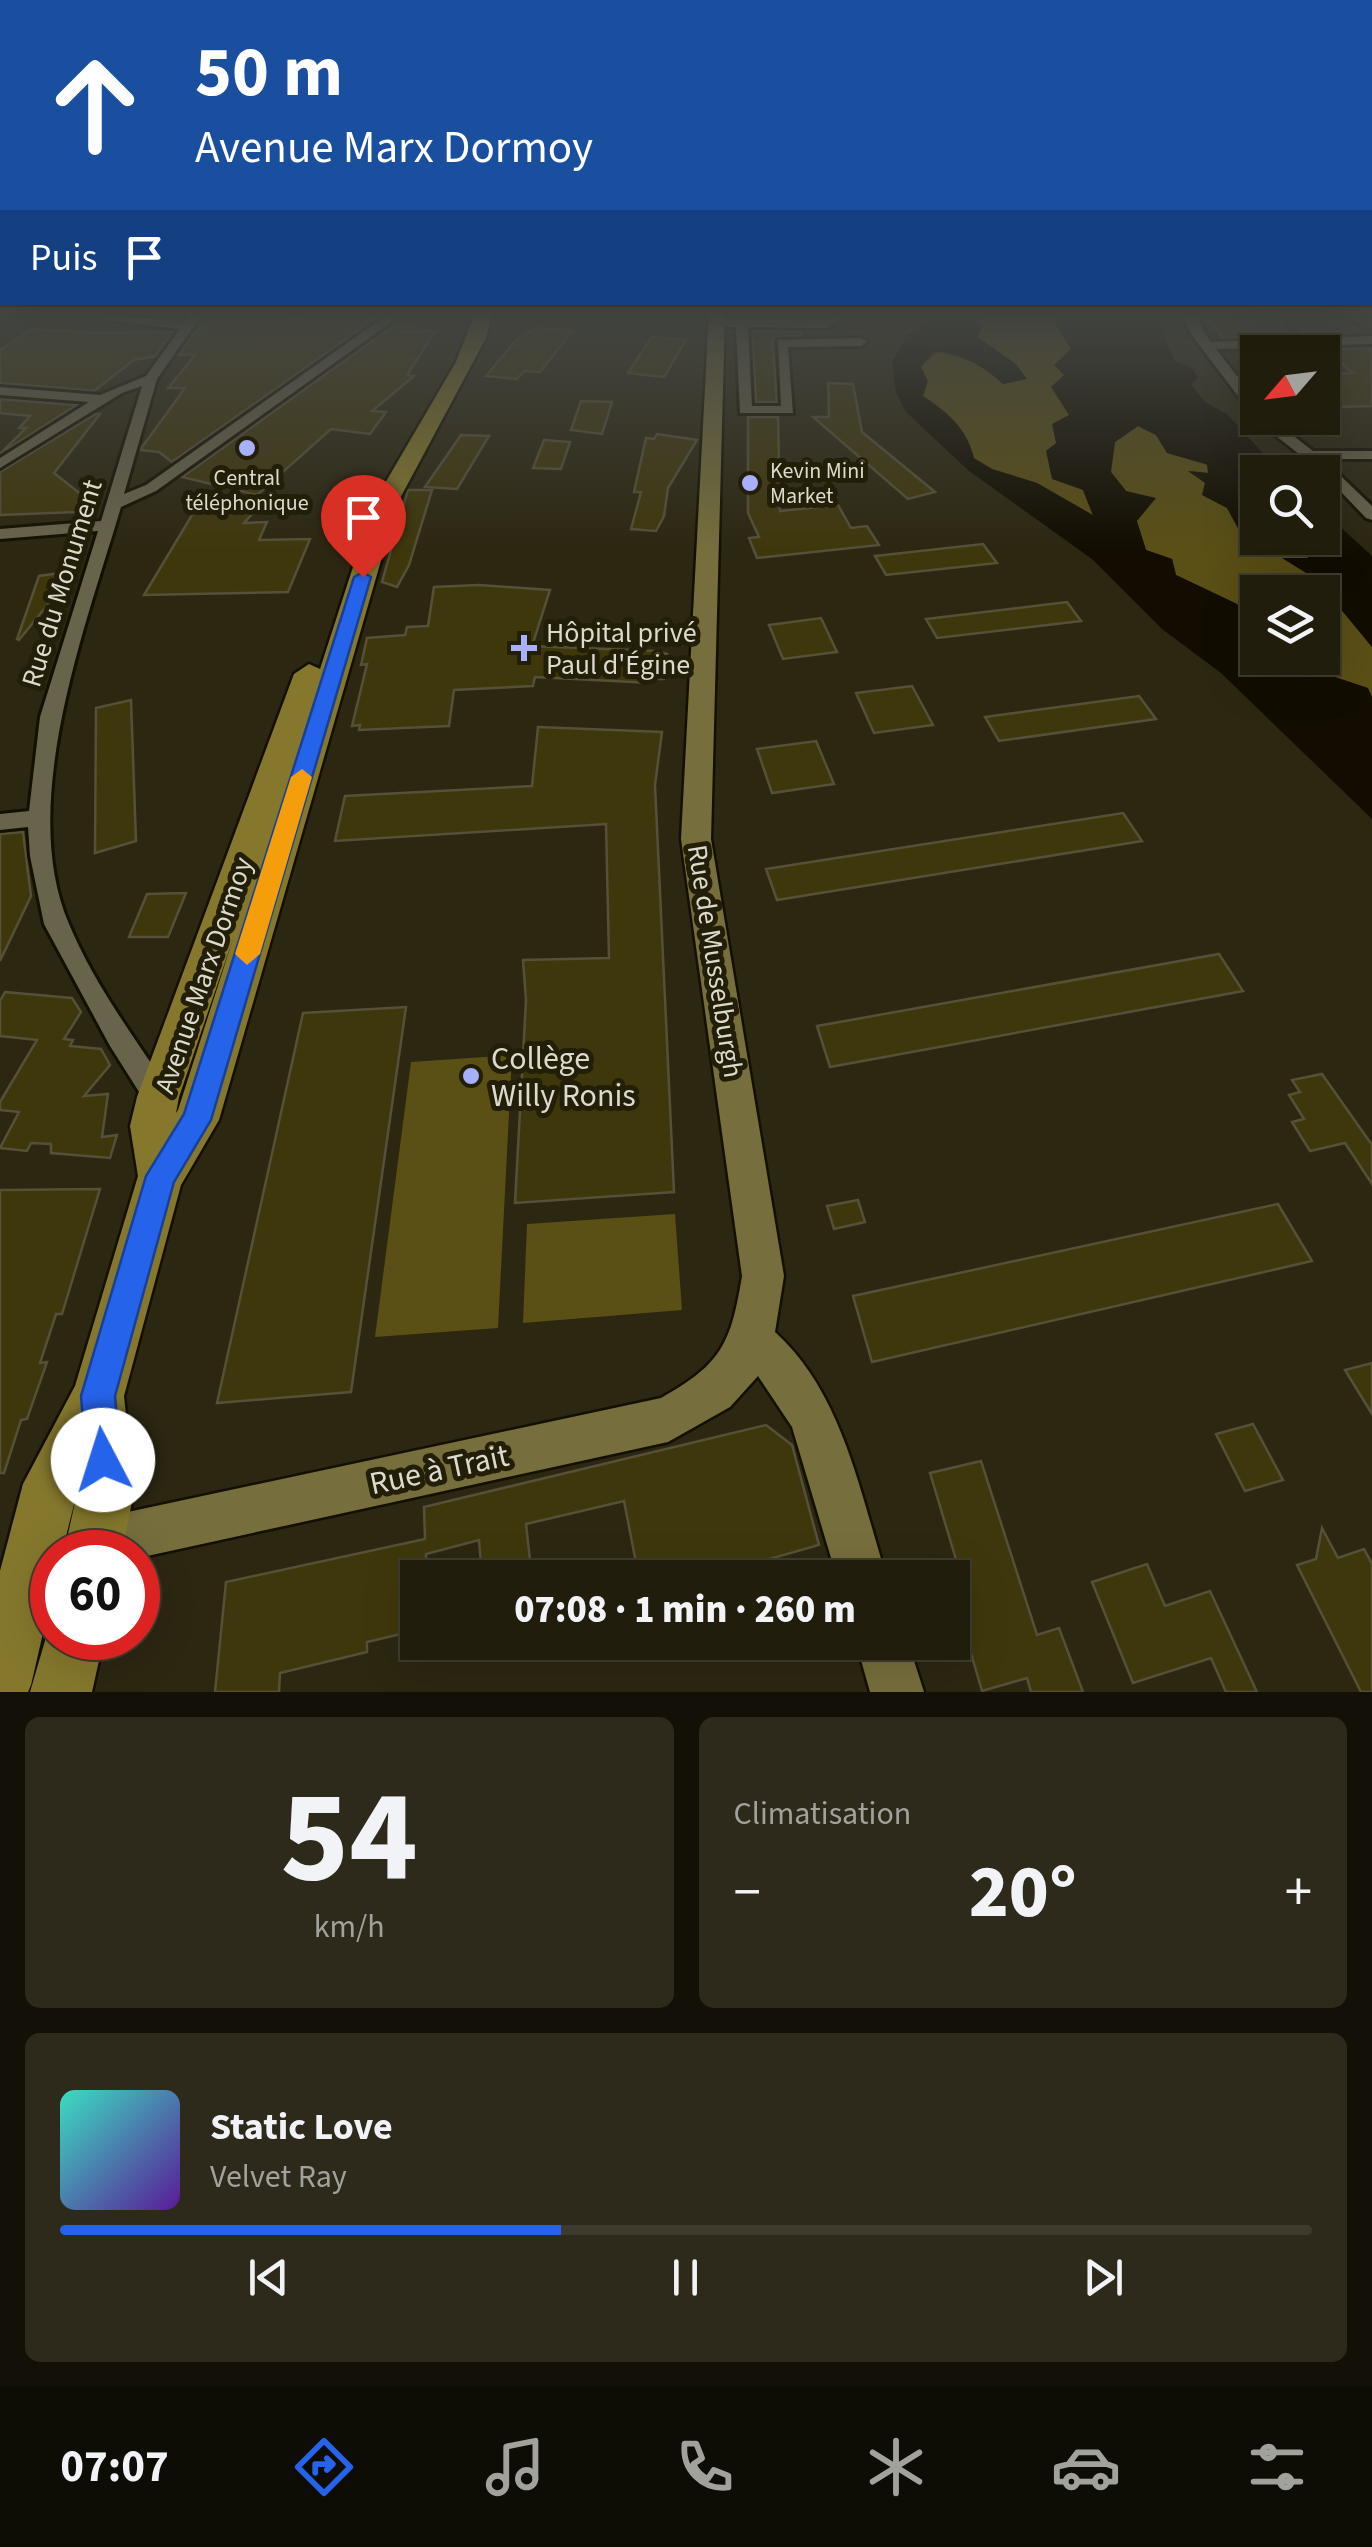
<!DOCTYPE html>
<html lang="fr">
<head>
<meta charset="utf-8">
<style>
  :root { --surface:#211d0d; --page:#2d2a1b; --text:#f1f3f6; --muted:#a2a29d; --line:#3e3b2e; --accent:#2563eb }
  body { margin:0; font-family:"Source Sans 3",sans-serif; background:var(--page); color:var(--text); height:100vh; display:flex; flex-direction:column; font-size:38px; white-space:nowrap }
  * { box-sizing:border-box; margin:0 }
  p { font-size:32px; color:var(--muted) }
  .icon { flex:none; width:55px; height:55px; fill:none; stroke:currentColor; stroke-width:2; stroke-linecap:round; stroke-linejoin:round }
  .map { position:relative; height:1692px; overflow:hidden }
  .sheet { display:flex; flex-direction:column; gap:25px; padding:25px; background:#121007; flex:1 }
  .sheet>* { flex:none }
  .banner { position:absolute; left:0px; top:0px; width:1372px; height:305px; box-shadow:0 10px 40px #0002,0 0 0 2px var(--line); background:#1a4fa0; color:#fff; overflow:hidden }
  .needle { width:65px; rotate:242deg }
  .fabs { position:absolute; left:1240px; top:335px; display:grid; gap:20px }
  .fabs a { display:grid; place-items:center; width:100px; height:100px; border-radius:0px; background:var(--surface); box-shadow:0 10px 40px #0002,0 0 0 2px var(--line); font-size:50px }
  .speed { position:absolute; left:30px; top:1530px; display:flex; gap:20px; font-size:50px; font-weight:700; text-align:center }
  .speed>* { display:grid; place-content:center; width:130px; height:130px; border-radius:50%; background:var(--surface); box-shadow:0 10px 40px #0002,0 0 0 2px var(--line); line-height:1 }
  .speed .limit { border:15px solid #d22; background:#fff; color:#111 }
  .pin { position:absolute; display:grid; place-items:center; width:85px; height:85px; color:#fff; margin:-102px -42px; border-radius:50% 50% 50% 0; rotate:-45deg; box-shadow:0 0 10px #0007 }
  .pin .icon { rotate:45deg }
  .me { position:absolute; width:110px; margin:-55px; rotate:355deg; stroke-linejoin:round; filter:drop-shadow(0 0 8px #0008) }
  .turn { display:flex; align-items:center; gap:35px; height:210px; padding:0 30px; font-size:45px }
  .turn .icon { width:130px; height:130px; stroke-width:2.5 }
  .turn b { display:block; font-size:70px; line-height:85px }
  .then { display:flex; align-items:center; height:95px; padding:0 30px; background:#0003; gap:20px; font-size:38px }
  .big { font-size:75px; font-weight:800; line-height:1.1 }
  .sheet .tile { flex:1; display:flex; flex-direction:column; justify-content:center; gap:15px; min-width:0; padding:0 35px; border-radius:15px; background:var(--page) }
  .sheet .dial { align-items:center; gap:0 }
  .dial b { font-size:130px; line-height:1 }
  .song { display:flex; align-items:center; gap:30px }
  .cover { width:120px; height:120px; border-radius:15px; background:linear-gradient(135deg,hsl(170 70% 55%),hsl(270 70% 35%)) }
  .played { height:10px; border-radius:5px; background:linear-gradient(90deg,var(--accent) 40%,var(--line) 40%) }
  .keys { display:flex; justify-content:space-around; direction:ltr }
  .heat { display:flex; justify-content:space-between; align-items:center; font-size:55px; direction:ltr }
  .sheet .tiles { flex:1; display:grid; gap:25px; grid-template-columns:1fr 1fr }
  .tile:last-child { grid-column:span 2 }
  .trip { position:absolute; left:400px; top:1560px; width:570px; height:100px; border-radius:0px; background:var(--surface); box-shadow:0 10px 40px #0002,0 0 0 2px var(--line); font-weight:800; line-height:100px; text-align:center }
  .tab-bar { display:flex; height:160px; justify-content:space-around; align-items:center; background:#0d0c05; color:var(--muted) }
  .tab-bar .icon { width:70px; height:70px }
  .tab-bar .current { color:var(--accent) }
  .tab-bar b { font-size:45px; color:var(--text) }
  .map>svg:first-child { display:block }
</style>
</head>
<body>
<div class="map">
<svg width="1372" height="1692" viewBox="0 0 1372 1692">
  <rect width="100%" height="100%" fill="#2c2711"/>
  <!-- green -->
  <g fill="#5a4f15">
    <path d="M986,313h74l-4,12 15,24 -7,10 19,131 10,26 -56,-33 -45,-14 -19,-11c-6,-30 -26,-46 -50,-62l-2,-29 17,-16 44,14 21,19 23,-5 -10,-15 -39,-27 -2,-14z"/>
    <polygon points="1138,426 1156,435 1167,453 1207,465 1209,473 1191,471 1205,483 1203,495 1227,508 1246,544 1304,549 1308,558 1284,559 1316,579 1372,647 1372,697 1367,688 1311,669 1294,658 1322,658 1322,592 1258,592 1257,627 1237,604 1176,575 1172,559 1146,550 1126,491 1110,471 1115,442"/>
    <polygon points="512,1055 498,1328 375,1337 411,1062"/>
    <polygon points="675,1214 682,1310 523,1323 527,1224"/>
  </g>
  <!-- water -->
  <path fill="#120d00" d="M938,313h48l-11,10 8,4 -6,10 39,27 11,15 -24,5c-18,-17 -47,-34 -71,-32l-11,15 7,14 -5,15c24,16 44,32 51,62l18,11 45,14 56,32 -10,-25 -31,-11 -6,-28 10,-8 -4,-19 17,-9 -18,-28 13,-12 -10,-10 17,-16 -15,-24 4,-12h95l20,48 17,7 6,10 -7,7 15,18 21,11 53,58h-22v66h64l1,-27 49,45v91l-56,-68 -34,-21h26l-4,-9 -57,-5 -20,-36 -25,-13 3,-12 -17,-12 20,2 -1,-9 -40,-11 -11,-18 -18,-9 -23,16 -4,30 15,19 30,7 -19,23 9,29 26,9 4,16 61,29 20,23 1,31h36l17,11 57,19 4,9v122l-151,-146 -59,-44 -70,-70 -123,-88 -63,-59 -10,-20 -4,-30 15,-26z"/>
  <!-- building -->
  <g fill="#3f370c" stroke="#555038" stroke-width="2.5">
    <polygon points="248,313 300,319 309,313 334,313 375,319 172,462 159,452 140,450 185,388 168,388 196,354 178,355 195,331 215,322 230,323"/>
    <polygon points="1203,313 1267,314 1292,335 1223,338"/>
    <polygon points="1336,314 1361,333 1307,335 1285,317"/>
    <polygon points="397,323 414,325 406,332 435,331 407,375 414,376 372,411 386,412 370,434 331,429 257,495 182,477"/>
    <polygon points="535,328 573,330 540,372 524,371 517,379 486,376 516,340"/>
    <polygon points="31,329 97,333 173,332 156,356 134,360 94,391 0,383 0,350"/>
    <polygon points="752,331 802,331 801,336 772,338 777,402 756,402"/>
    <polygon points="652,337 686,340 664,377 628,373"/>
    <polygon points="1372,348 1372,406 1338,407 1322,394 1322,375 1353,373 1324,349"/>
    <polygon points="828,383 853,384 862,432 935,492 908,499 813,417 829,417"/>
    <polygon points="0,399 77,405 0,454 26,428 19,428 30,416 0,413"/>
    <polygon points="581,401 612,402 602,434 571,430"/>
    <polygon points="95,414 100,414 54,473 82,495 76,512 0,515 0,472"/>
    <polygon points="748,417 778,417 780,511 838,505 851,528 867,526 879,545 757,558 749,538 759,537 748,513"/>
    <polygon points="657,434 697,440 668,488 664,516 656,531 631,529 641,492 634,492 646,438 654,439"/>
    <polygon points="461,435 489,436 457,489 425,487"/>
    <polygon points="544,440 570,442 561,469 533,468"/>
    <polygon points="408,490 432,490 409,565 397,587 382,582"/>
    <polygon points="195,510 253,513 244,523 267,522 259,540 310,539 288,592 144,595"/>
    <polygon points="983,544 997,563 886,575 875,556"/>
    <polygon points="75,571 19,640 17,639 39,576"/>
    <polygon points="479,585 550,590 532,646 656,651 667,654 664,679 652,679 651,683 535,677 533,686 454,690 449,726 359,730 360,725 352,726 367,664 361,665 367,638 405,635 407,627 428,626 434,587"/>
    <polygon points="1067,602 1081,621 937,638 926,619"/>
    <polygon points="821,618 837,652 783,659 769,625"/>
    <polygon points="912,686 933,725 874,733 856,693"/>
    <polygon points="1139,696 1156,719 999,741 985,717"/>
    <polygon points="131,700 136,841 95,853 96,708"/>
    <polygon points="538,727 662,732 655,785 674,1192 515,1203 526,1000 523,960 609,958 606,824 335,841 345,796 532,786"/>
    <polygon points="816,741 834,784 772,793 757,749"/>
    <polygon points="1123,813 1142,841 777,900 766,869"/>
    <polygon points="23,832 31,896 0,961 0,834"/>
    <polygon points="186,893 168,937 129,937 147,894"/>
    <polygon points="1219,954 1243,991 830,1067 817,1026"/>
    <polygon points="5,992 72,998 81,1012 64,1039 73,1040 70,1046 101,1049 110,1065 84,1096 108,1094 102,1137 117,1135 110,1158 51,1153 51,1144 31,1143 27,1151 0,1148 19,1112 0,1110 0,1102 37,1040 0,1036 0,1001"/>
    <polygon points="406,1007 351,1392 217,1403 303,1013"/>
    <polygon points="1322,1074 1372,1145 1372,1184 1345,1143 1310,1151 1292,1122 1304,1119 1289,1095 1300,1092 1292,1080"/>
    <polygon points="100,1189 62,1314 56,1314 40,1363 47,1362 27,1419 21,1420 4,1473 0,1473 0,1190"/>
    <polygon points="858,1200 865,1222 834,1229 827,1206"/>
    <polygon points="1278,1204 1312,1261 872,1362 853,1296"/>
    <polygon points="1372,1363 1372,1414 1345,1370"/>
    <polygon points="1253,1424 1283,1480 1245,1491 1216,1434"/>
    <polygon points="766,1425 792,1445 819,1545 702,1578 639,1578 624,1501 526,1524 532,1578 482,1578 479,1540 426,1554 427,1578 418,1578 418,1630 367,1642 367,1652 280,1673 279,1692 215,1692 226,1582 425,1539 424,1507"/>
    <polygon points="981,1461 1037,1635 1059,1628 1083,1692 1031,1692 1027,1678 982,1691 970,1650 963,1652 952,1610 970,1606 930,1473"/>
    <polygon points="1322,1528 1338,1558 1364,1549 1372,1564 1372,1692 1361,1692 1297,1565 1316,1559"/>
    <polygon points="1147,1564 1165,1606 1210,1591 1257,1692 1226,1692 1211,1658 1133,1683 1092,1582"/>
  </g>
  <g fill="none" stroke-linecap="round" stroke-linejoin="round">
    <!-- street casing -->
    <g stroke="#141000" stroke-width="6">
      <g id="street">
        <path d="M49,313h42l94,9 6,-9h12l-46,66 -33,115 22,-9 244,-172h14l-248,178 -35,16c-35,119 -104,297 -52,417 24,58 64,112 99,164l4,9 -4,9 -10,4 -10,-4 -38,-60 -66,-122 -14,-68 -2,-29 -28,3v-16l29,-3 11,-94 58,-186 -98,8v-10l101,-8 41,-135 -20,7 -122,75v-10l89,-56 -89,-7v-8l100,8 46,-19 34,-47z"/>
        <polygon points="837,313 851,313 828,328 748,327 752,406 781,406 778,340 861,338 867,342 861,346 788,347 793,413 740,413 736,327 723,326 723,320 825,320"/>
        <polygon points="1182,313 1194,313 1210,342 1372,336 1372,344 1216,349 1258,403 1258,418 1270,418 1313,451 1372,451 1372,459 1323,459 1372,506 1372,520 1366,518 1322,472 1257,421 1191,334"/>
      </g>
    </g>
    <!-- secondary casing -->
    <g stroke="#141000" stroke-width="5">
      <g id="secondary">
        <path d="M709,313h16l-14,526 73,437 -9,56c68,61 85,162 112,246h-50l-45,-151 -34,-51 -28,31 -62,35 -530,116v-6h-64l-3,-9 7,-17 17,-7 566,-121c61,-34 70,-55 81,-122l-61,-437z"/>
        <polygon points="856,1642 908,1642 924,1692 870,1692"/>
      </g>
    </g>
    <!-- primary casing -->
    <g stroke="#141000" stroke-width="5">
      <g id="primary">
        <path d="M475,313h18l-7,25 -88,164 -179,618 -38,65 -57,211 10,96 -12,60h-58l14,-63 -16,63h-10v42l-21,91 -3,7h-28v-121l23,-87 52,-98 63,-210 -8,-50 7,-29 157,-423 15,-10 11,5 54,-167 82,-140zM233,939l-55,171 -2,3 3,-16z"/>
        <polygon points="52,1617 52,1638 104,1638 92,1692 30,1692"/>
      </g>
    </g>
    <!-- street -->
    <use href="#street" fill="#68634b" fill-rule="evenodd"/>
    <!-- secondary -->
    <use href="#secondary" fill="#766e3c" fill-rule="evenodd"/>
    <!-- primary -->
    <use href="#primary" fill="#85782d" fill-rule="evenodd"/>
  </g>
  <!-- sky -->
  <linearGradient id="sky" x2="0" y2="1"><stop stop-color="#181509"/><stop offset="0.57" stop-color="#454743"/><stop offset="1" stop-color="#454743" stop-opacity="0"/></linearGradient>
  <rect width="1372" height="550" fill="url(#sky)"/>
  <!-- route -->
  <polygon fill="#2563eb" stroke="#184099" stroke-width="2.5" points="363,572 371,577 211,1120 174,1182 115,1396 121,1460 116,1473 103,1478 91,1473 86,1460 81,1396 146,1176 184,1114 354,577"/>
  <!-- slow -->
  <polygon fill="#f59e0b" points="302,769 312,777 260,954 247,965 235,954 291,777"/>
  <!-- markers -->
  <g fill="#a8b0fc" stroke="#221e07" stroke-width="4">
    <circle cx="247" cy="448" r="10"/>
    <circle cx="750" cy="483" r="10"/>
    <path d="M519 633h10v10h10v10h-10v10h-10v-10h-10v-10h10z"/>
    <circle cx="471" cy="1076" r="10"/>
  </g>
  <g text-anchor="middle" stroke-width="10" stroke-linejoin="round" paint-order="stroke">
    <!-- far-poi labels -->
    <g font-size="22" fill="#dcdacc" stroke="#221e07" text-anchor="start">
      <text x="770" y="478">Kevin Mini<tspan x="770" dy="25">Market</tspan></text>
      <text x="247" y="485" text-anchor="middle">Central<tspan x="247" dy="25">téléphonique</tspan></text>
    </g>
    <!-- street labels -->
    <g font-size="28" fill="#dcdacc" stroke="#221e07">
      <text transform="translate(61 583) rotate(-73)" y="10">Rue du Monument</text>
      <text transform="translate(716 961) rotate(81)" y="10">Rue de Musselburgh</text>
      <text transform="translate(203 975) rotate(-71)" y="10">Avenue Marx Dormoy</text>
    </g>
    <!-- poi labels -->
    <g font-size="28" fill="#dcdacc" stroke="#221e07" text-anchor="start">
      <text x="546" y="642">Hôpital privé<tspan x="546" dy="32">Paul d'Égine</tspan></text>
    </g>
    <!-- near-poi labels -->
    <g font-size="32" fill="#dcdacc" stroke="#221e07" text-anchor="start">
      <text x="491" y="1069">Collège<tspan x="491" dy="37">Willy Ronis</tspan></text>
    </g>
    <!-- near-street labels -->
    <g font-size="32" fill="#dcdacc" stroke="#221e07">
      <text transform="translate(439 1469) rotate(-12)" y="11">Rue à Trait</text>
    </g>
  </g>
</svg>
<div class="fabs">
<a><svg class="needle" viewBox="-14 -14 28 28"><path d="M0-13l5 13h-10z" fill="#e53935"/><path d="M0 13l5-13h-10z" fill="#a2a29d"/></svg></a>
<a><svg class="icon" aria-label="search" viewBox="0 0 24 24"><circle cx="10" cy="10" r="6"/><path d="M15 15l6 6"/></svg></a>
<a><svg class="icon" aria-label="layers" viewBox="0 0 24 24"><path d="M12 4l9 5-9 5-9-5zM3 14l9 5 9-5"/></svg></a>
</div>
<div class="speed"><div class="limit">60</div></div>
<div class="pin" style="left:363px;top:577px;background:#d93025"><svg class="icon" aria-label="arrive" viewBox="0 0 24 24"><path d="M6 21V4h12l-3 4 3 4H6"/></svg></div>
<svg class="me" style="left:103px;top:1460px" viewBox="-20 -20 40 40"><circle r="19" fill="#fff"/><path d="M0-13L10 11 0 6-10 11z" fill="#2563eb"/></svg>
<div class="trip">07:08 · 1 min · 260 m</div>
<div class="banner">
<div class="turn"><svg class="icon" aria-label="ahead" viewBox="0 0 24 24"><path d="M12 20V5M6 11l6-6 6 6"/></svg><div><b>50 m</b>Avenue Marx Dormoy</div></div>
<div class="then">Puis<svg class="icon" aria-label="arrive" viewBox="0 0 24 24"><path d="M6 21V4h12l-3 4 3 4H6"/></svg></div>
</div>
</div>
<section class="sheet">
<div class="tiles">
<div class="tile dial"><b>54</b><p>km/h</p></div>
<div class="tile"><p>Climatisation</p>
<div class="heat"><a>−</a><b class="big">20°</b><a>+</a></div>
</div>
<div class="tile">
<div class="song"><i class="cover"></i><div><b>Static Love</b><p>Velvet Ray</p></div></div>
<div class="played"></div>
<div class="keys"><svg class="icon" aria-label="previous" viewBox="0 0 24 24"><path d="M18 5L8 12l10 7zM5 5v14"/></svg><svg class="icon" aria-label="pause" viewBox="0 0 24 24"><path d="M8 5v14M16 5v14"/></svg><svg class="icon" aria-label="next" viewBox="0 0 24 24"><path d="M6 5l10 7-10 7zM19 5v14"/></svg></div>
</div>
</div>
</section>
<nav class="tab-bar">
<b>07:07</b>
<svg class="icon current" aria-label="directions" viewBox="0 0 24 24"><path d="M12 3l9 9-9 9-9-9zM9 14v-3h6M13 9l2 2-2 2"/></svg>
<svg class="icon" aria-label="music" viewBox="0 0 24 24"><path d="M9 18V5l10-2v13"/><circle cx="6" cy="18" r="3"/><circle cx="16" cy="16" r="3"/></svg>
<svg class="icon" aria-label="phone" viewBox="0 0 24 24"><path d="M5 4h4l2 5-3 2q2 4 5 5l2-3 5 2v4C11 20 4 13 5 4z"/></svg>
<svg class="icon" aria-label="climate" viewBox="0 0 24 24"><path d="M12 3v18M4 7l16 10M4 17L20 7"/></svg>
<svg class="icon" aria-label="car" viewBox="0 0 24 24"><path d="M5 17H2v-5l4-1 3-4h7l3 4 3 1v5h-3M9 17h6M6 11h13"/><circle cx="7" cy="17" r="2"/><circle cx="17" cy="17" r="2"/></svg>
<svg class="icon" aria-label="filters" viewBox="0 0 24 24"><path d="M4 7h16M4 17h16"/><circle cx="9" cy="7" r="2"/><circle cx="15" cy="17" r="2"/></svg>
</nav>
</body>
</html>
